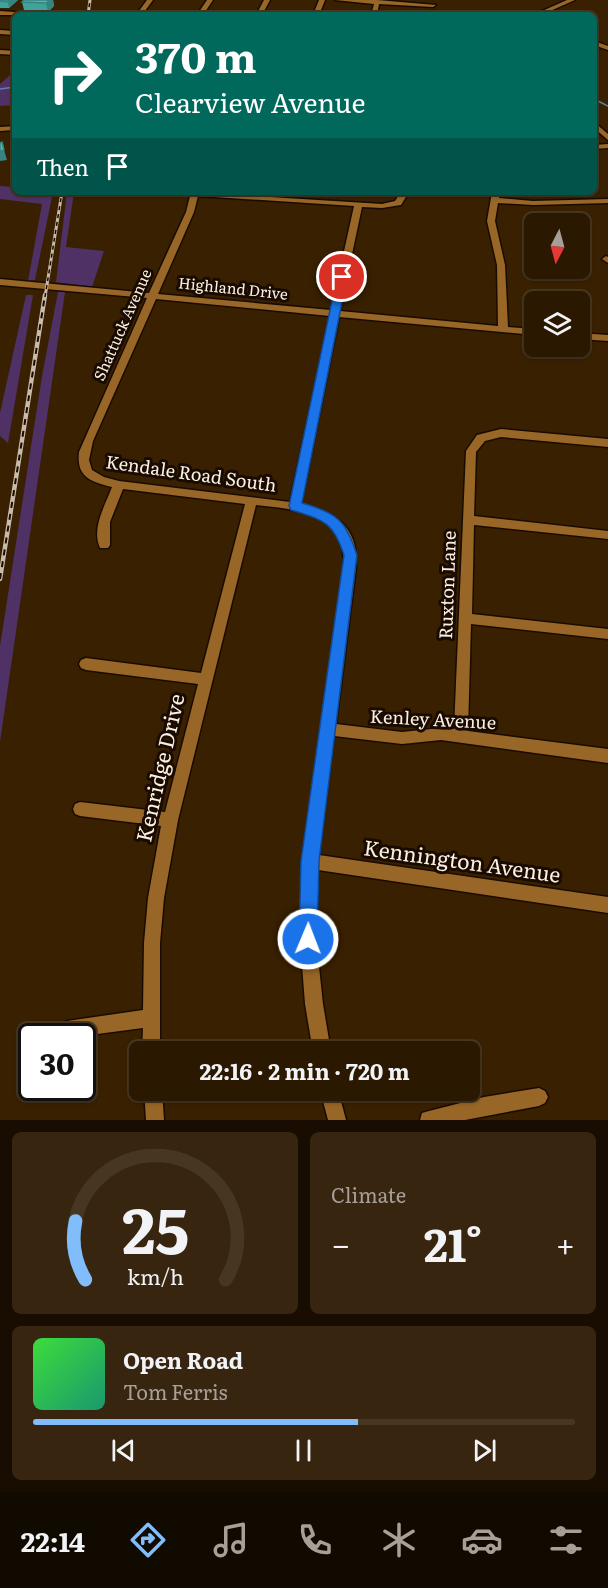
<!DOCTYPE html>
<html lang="en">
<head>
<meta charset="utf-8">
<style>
  :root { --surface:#2b1800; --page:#37250f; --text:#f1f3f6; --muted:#a6a099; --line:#473722; --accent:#80bdfa }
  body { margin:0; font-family:Literata,serif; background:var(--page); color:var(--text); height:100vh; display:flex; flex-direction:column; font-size:22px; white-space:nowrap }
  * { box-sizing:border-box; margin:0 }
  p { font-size:20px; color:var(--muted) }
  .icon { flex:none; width:33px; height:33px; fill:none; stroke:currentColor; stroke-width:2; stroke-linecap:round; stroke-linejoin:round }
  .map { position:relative; height:1120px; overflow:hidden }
  .side { display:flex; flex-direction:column; gap:12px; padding:12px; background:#180d00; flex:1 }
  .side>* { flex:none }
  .banner { position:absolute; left:12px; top:12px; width:585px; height:183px; border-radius:9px; box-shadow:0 2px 4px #0004,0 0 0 2px var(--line); background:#00695c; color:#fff; overflow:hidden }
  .needle { width:39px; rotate:186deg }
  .fabs { position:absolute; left:524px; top:213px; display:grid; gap:12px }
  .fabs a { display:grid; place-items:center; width:66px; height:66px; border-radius:9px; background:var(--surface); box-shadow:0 2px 4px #0004,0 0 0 2px var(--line); font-size:30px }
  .speed { position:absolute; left:18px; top:1023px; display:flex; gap:12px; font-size:30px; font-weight:700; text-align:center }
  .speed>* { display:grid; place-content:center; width:78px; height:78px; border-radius:50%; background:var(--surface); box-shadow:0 2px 4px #0004,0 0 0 2px var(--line); line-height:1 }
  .speed .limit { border:3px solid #111; border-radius:9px; background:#fff; color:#111 }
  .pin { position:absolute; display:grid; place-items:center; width:51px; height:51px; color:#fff; margin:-26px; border:3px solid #fff; border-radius:50%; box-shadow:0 2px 6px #0007 }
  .me { position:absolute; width:66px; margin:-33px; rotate:1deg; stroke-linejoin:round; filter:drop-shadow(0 0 4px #0008) }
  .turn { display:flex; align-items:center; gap:21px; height:126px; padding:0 24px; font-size:27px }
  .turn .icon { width:78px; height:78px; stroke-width:2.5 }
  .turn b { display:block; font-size:42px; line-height:51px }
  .then { display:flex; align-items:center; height:57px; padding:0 24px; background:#0003; gap:12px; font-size:22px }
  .big { font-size:45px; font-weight:700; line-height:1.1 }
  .side .card { flex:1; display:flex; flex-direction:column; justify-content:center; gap:9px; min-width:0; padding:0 21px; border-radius:9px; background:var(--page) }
  .side .dial { align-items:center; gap:0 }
  .dial svg { height:156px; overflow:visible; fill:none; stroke:var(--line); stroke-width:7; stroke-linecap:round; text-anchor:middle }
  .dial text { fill:var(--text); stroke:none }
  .song { display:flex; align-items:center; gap:18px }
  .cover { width:72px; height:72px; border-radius:9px; background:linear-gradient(135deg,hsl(120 70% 55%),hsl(160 70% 35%)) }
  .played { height:6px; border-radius:3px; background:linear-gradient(90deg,var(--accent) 60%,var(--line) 60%) }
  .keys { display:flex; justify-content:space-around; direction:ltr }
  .heat { display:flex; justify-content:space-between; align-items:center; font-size:33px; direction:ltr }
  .side .tiles { flex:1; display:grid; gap:12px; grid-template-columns:1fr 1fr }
  .card:last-child { grid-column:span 2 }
  .trip { position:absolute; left:129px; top:1041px; width:351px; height:60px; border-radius:9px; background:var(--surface); box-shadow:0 2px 4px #0004,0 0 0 2px var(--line); font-weight:700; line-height:60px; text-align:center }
  .dock { display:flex; height:96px; justify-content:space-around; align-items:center; background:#110a00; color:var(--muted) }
  .dock .icon { width:42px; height:42px }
  .dock .active { color:var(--accent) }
  .dock b { font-size:27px; color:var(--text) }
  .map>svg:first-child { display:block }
</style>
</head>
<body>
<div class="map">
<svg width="608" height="1120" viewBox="0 0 608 1120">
  <rect width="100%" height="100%" fill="#392000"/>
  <!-- green -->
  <g fill="#4f3166">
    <polygon points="15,71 15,105 0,106 0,84"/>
    <polygon points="0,186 15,187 15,192 53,192 35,280 28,281 42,204 0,199"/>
    <polygon points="67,192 74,192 66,247 104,251 92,287 56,282"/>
    <polygon points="58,292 65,292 0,742 0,646 42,376"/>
    <polygon points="26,295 33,295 8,443 0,436 0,413"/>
  </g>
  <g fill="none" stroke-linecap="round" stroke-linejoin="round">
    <!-- stream -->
    <g stroke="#5c83a3" stroke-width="1.5">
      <polyline points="0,89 15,87"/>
      <polyline points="594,99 608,106"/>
    </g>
    <!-- minor casing -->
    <g stroke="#1a0b00" stroke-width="3">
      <g id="minor">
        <polygon points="147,0 153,0 142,15 136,15"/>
        <polygon points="207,0 213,0 203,15 197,15"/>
        <polygon points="264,0 270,0 262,15 256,15"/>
        <polygon points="319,0 325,0 319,15 313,15"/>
        <polygon points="335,0 377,0 436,5 433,7 379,4 377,15 371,15 374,4"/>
        <polygon points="567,0 575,0 541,15 533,15"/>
        <polygon points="0,11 28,13 31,15 0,15"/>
        <polygon points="0,30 15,31 15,35 0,34"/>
        <polygon points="594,41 608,46 608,50 594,45"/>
        <polygon points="0,50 15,51 15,55 0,54"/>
        <polygon points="594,122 608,134 608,140 594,128"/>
        <polygon points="15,126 15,130 0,131 0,127"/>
        <polygon points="608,144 608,148 594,149 594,145"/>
        <path d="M191,192l191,12 13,-3 6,-9h8l-8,13 -19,3 -20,-1 -22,104 158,15 -1,-61 -10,-44 5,-29h8l-1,6 34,3 75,-2v4l-75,2 -35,-2 -3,18 10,44 3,62 26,2v6l-195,-18 -38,188c22,4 46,13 53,38 2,7 1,16 2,24l-20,157 66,8 39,-4 13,1 12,-278 11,-16 24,-6 107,10v8l-107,-10 -16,4 -9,11 -2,64 134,15v8l-134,-14 -2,89 136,15v10l-137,-15 -3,107 140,18v14l-167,-23 -39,4 -68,-8 -15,119 289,42v16l-290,-43 -2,69 7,65 8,48h-18l-8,-48 -5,-65 2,-78 42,-294c-1,-10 0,-24 -6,-32 -16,-25 -56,-27 -82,-30l-78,315 -14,78 -4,45v109h-18l1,-24 -61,8h-20l-4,-6 3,-6 6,-3 76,-11 1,-67 4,-45 13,-72 -81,-10 -5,-2 -2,-5 2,-5 5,-2 85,10 33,-128 -112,-14 -5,-2 -2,-4 2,-4 5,-2 115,15 44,-169 -122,-15 -13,33v23l-2,3h-8c-9,-20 5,-42 12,-61 -21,-5 -36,-10 -33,-35l68,-154 -147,-13v-6l149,14 37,-81zM198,196l156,10 -23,104 -173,-16 36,-82zM156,299l174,17 -40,186 -171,-21 -15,-4 -12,-7 -3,-10 4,-19z"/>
        <polygon points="606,256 608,257 608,263 602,259"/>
        <polygon points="579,333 608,335 608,341 579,339"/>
        <polygon points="539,1088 545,1091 548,1097 545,1103 539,1106 465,1120 420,1120 422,1113 429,1111 484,1097"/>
        <polygon points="144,1090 162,1090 164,1120 146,1120"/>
        <polygon points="320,1090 338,1090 346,1120 328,1120"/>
      </g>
    </g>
    <!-- minor -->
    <use href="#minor" fill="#986626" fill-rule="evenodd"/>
    <!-- rail-far1 casing -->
    <g stroke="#c9bba9" stroke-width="3">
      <g id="rail-far1">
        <polyline points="88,15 90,0"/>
        <polyline points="45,297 62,192"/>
      </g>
    </g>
    <!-- rail casing -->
    <g stroke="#c9bba9" stroke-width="4.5">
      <polyline id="rail" points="0,579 45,295"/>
    </g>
    <!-- rail-far1 -->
    <use href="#rail-far1" stroke="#1a0b00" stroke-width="1.5" stroke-dasharray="4" stroke-linecap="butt"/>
    <!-- rail -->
    <use href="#rail" stroke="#1a0b00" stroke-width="2" stroke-dasharray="6" stroke-linecap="butt"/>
  </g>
  <!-- wall -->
  <g fill="#41a29c">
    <polygon points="0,0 18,0 9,8 0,8"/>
    <polygon points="53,0 54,6 48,12 24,10 22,2"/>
  </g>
  <!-- shaded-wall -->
  <g fill="#35847f">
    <polygon points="9,0 18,0 9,8 8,2"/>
    <polygon points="50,0 53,0 54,6 48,12 46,3"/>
    <polygon points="4,150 7,160 0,161 0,151"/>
  </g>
  <!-- building -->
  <g fill="#4cbcb5" stroke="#35847f" stroke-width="1.5">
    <polygon points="0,0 9,0 8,2 0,1"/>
    <polygon points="24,0 50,0 46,3 22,2"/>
    <polygon points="2,142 4,150 0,151 0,143"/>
  </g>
  <!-- route -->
  <path fill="#1a73e8" stroke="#114b97" stroke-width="1.5" d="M342,274l5,3 -45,226c36,10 44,18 55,52l-38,306 -2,78 -2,6 -7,3 -6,-3 -3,-6 2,-78 43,-306c-11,-34 -21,-35 -53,-45l-2,-4 48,-229z"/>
  <g text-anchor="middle" stroke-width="6" stroke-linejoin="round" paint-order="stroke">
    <!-- far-street labels -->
    <g font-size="15" fill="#fbf0e3" stroke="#1a0b00">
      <text transform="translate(233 289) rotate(6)" y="5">Highland Drive</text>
      <text transform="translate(123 325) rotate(-66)" y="5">Shattuck Avenue</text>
    </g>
    <!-- street labels -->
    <g font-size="18" fill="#fbf0e3" stroke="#1a0b00">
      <text transform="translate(191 474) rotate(8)" y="6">Kendale Road South</text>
      <text transform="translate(448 585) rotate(-88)" y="6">Ruxton Lane</text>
      <text transform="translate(433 720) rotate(3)" y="6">Kenley Avenue</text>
    </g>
    <!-- near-street labels -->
    <g font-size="21" fill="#fbf0e3" stroke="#1a0b00">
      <text transform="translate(161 768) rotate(-77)" y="7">Kenridge Drive</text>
      <text transform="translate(462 862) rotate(8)" y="7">Kennington Avenue</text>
    </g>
  </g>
</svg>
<div class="fabs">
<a><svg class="needle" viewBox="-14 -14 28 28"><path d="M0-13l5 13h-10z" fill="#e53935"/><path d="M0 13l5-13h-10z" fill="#a6a099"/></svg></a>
<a><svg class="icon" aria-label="layers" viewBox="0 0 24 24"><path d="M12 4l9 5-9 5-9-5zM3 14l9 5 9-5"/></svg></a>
</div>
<div class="speed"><div class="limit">30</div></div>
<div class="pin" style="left:342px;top:277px;background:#d93025"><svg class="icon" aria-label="arrive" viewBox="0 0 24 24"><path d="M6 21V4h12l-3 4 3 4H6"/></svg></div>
<svg class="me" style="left:308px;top:939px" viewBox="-20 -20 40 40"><circle r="17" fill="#1a73e8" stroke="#fff" stroke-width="3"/><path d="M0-11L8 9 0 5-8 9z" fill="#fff"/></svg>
<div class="trip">22:16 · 2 min · 720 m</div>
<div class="banner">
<div class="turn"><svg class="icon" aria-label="right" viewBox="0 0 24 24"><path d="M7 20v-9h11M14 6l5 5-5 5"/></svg><div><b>370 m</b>Clearview Avenue</div></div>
<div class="then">Then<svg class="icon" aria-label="arrive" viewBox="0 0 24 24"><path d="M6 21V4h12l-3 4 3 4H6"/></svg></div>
</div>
</div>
<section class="side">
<div class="tiles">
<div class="card dial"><svg viewBox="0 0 100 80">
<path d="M14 69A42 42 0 1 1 86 69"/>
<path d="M14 69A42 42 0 0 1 9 39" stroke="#80bdfa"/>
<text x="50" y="56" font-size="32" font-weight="700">25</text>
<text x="50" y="72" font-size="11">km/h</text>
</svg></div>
<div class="card"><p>Climate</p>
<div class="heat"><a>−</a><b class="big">21°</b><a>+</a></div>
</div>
<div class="card">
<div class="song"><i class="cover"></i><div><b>Open Road</b><p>Tom Ferris</p></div></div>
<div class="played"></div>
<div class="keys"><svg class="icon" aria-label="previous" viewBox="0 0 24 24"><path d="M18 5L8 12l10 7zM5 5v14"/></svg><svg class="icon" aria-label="pause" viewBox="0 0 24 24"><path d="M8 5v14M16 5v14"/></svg><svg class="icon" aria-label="next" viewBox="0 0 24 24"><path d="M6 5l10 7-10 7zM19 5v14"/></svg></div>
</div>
</div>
</section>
<nav class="dock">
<b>22:14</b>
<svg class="icon active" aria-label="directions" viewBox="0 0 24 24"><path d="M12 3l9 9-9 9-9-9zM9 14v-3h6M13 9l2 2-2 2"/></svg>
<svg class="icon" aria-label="music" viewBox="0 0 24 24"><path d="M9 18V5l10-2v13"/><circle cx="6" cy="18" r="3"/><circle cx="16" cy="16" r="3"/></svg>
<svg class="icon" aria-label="phone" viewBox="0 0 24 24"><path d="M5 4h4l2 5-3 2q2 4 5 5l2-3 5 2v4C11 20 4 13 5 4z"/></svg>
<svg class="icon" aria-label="climate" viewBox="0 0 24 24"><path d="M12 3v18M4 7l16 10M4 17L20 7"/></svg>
<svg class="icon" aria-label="car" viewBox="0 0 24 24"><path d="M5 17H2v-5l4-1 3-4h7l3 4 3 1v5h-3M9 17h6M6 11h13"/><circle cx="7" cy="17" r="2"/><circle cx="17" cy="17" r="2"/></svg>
<svg class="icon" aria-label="filters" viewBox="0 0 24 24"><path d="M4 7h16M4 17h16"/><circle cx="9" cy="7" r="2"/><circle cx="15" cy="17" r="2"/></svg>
</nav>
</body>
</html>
